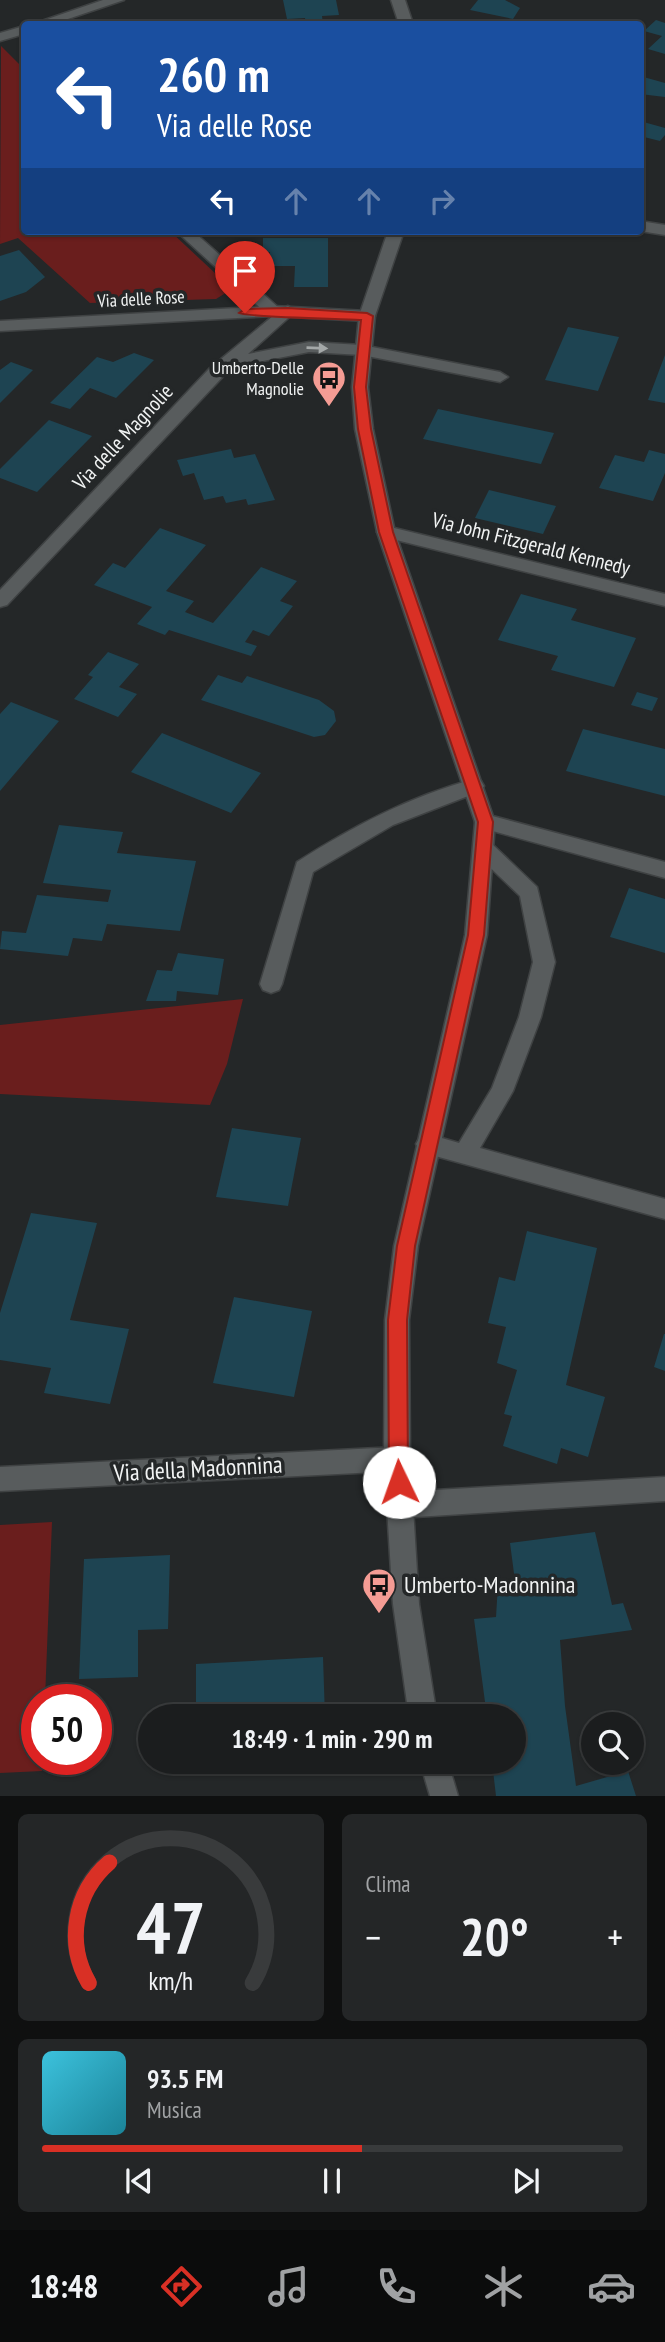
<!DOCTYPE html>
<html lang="it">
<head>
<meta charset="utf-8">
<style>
  :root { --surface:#1b1d1e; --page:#242627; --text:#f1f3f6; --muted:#a0a2a4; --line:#393b3c; --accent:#d93025 }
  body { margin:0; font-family:"PT Sans Narrow",sans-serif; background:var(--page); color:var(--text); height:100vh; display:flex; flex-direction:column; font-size:26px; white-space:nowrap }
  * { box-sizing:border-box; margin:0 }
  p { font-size:23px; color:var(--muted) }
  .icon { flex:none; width:38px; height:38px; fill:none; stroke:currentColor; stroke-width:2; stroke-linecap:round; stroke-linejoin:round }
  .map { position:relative; height:1796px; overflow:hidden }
  .sheet { display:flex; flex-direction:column; gap:18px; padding:18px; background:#0f1010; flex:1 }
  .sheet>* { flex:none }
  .top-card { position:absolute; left:21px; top:21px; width:623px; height:214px; border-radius:7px; box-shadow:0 2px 5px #0004,0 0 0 2px var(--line); background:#1a4fa0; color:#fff; overflow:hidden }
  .fabs { position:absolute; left:581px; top:1712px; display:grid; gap:14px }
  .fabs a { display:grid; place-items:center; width:63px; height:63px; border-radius:50%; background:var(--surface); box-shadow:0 2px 5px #0004,0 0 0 2px var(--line); font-size:35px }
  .speed { position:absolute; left:21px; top:1684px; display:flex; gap:14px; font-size:35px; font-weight:700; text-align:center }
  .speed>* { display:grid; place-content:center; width:91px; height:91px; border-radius:50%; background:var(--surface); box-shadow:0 2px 5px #0004,0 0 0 2px var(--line); line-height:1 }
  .speed .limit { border:10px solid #d22; background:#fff; color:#111 }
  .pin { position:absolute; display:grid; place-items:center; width:60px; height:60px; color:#fff; margin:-72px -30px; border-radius:50% 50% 50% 0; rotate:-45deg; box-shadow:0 0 7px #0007 }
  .pin .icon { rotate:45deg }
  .me { position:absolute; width:77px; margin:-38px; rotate:357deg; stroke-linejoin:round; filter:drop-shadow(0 0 5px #0008) }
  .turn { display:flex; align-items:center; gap:24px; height:147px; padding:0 21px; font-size:32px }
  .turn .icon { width:91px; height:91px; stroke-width:2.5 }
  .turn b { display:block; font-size:49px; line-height:60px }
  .lanes { display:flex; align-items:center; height:66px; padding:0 21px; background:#0003; justify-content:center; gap:35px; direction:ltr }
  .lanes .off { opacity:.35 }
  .big { font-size:52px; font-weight:700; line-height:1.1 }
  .sheet .widget { flex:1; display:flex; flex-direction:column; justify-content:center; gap:10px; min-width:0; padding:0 24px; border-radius:10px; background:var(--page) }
  .sheet .dial { align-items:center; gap:0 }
  .dial svg { height:182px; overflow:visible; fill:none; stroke:var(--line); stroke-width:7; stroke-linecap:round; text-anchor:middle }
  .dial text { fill:var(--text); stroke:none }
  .song { display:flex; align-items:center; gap:21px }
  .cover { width:84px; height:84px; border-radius:10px; background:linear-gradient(135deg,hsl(190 70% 55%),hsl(190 70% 35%)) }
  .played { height:7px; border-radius:4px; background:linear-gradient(90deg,var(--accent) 55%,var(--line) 55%) }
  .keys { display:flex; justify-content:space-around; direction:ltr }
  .heat { display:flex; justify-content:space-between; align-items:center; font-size:38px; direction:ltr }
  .sheet .tiles { flex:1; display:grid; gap:18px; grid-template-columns:1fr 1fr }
  .widget:last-child { grid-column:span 2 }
  .trip { position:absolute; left:138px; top:1704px; width:388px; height:70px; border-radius:35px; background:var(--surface); box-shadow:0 2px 5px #0004,0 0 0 2px var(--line); font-weight:700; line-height:70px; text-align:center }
  .tabs { display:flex; height:112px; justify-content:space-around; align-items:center; background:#0b0c0c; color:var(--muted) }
  .tabs .icon { width:49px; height:49px }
  .tabs .on { color:var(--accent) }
  .tabs b { font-size:32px; color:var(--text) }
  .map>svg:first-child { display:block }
</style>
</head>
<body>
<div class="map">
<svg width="665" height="1796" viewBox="0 0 665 1796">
  <rect width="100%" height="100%" fill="#242728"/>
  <!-- green -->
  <g fill="#6a1e1d">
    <polygon points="1,46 24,69 24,231 170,231 232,289 216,299 90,303 18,238 0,244"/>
    <polygon points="243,999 227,1064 210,1105 0,1094 0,1025"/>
    <polygon points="52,1522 45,1699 37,1699 37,1759 43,1759 42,1771 0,1773 0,1525"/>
  </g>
  <!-- building -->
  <g fill="#1e4452">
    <polygon points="283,0 336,0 339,15 322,16 323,24 306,24 305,18 287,19"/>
    <polygon points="478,0 505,0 520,8 513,19 470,10"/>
    <polygon points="266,19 268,24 215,24 214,22"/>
    <polygon points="656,20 665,23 665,54 648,49 662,36 644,31"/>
    <polygon points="640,76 665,83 665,97 640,94"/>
    <polygon points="640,121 665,128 665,135 660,141 640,136"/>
    <polygon points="263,238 328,238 328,287 294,287 295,266 269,266 270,252 263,252"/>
    <polygon points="19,250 45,277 26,292 0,301 0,256"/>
    <polygon points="568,327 619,337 598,391 545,380"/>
    <polygon points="134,353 154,360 116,398 90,388 70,409 50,403 97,357 113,362"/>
    <polygon points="665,355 665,403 648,400"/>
    <polygon points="11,362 33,370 0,403 0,370"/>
    <polygon points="438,409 554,433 541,464 423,439"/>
    <polygon points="49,420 92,436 37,492 0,478 0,469"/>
    <polygon points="231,449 234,458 255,454 275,500 248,505 246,499 226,503 223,496 204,500 194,473 183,476 177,460"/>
    <polygon points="649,450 665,454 665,473 653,501 599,488 615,455 644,462"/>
    <polygon points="489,490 556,506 543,534 475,518"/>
    <polygon points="160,528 206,545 166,591 194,601 185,612 213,623 261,567 297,581 280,601 293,606 269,636 253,630 245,642 257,646 251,656 169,630 165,635 137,624 152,607 94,585 113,563 125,568"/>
    <polygon points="521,594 577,609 571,620 636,638 614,687 551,670 558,656 498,640"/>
    <polygon points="108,652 139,664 119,687 137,694 118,717 74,699 93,677 88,675"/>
    <polygon points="218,675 242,683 247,676 319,700 334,711 336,721 325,735 314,737 201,700"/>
    <polygon points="637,692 658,698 652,711 631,705"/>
    <polygon points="11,702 59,721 0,791 0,714"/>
    <polygon points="583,729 665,749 665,796 566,771"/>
    <polygon points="162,733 261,773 231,813 131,772"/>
    <polygon points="59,825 123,832 117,853 196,861 180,931 107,924 102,941 73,938 68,956 0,949 2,931 26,933 37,895 108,902 111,890 43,883"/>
    <polygon points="629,888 665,899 665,953 610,937"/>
    <polygon points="178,953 224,959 218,995 177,991 176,1001 146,1001 157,970 172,971"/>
    <polygon points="232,1128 301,1138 288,1206 216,1197"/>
    <polygon points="31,1213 97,1223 70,1320 129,1329 110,1404 44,1393 51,1368 0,1360 0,1313"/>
    <polygon points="527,1231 597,1248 566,1385 605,1397 588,1457 561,1448 557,1464 503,1446 512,1416 504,1414 517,1370 497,1363 506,1327 488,1323 499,1277 515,1281"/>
    <polygon points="234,1297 312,1311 294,1397 213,1383"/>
    <polygon points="664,1334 665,1334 665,1371 654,1367"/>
    <polygon points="595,1532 612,1605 623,1603 632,1630 560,1640 565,1706 576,1786 628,1771 636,1796 496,1796 492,1762 514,1762 514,1717 487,1717 474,1619 496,1617 498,1584 515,1581 510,1543"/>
    <polygon points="170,1555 168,1629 138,1630 138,1677 79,1679 84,1559"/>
    <polygon points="323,1657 325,1717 196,1717 196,1664"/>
  </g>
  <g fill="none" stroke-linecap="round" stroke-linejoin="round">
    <!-- service casing -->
    <g stroke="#3f4243" stroke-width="3">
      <g id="service">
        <polygon points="484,841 491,843 537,887 555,962 541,1017 513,1091 480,1148 665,1199 665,1219 428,1154 420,1151 416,1144 420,1137 428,1134 459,1143 492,1088 519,1017 533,962 520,896 477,855 474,849 477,843"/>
        <polygon points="665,1477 665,1501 400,1518 391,1514 387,1505 391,1496 400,1492"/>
      </g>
    </g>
    <!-- minor casing -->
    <g stroke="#3f4243" stroke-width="3">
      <g id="minor">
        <polygon points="103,0 124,0 53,24 33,24"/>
        <polygon points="24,26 24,34 0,41 0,33"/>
        <polygon points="640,221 665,225 665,235 640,231"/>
        <polygon points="176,231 193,231 280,309 288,306 296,311 248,354 309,342 362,345 500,372 508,377 500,382 362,355 309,352 232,367 7,605 0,607 0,590 209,369 273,316 267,314"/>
        <polygon points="386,526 665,594 665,606 380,536 377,532"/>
        <path d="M474,779l7,2 3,5 -3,5 -88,34 -80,47 -31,112 -3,6 -8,3 -8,-3 -3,-6 37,-122c56,-36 112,-65 177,-83z"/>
        <polygon points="485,814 665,862 665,878 478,827 475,822 478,817"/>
        <polygon points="397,1447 406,1450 410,1459 406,1468 397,1471 0,1491 0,1467"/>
      </g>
    </g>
    <!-- tertiary casing -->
    <g stroke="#3f4243" stroke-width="3">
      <polygon id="tertiary" points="273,306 367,311 375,316 367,321 273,316 0,331 0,321"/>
    </g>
    <!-- secondary casing -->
    <g stroke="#3f4243" stroke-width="3">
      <g id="secondary">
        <polygon points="391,0 405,0 413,24 399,24"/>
        <polygon points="388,231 404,231 375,316 368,387 373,429 395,532 495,822 487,935 418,1246 409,1320 410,1459 419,1604 437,1717 409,1717 393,1604 384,1459 385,1320 394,1246 465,935 475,822 377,532 355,429 352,387 359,316"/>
        <polygon points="420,1762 448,1762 458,1796 430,1796"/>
      </g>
    </g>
    <!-- service -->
    <use href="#service" fill="#585c5d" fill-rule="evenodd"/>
    <!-- minor -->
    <use href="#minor" fill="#585c5d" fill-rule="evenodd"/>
    <!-- tertiary -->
    <use href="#tertiary" fill="#585c5d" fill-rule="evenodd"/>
    <!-- secondary -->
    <use href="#secondary" fill="#585c5d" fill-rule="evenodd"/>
  </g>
  <!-- one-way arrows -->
  <defs><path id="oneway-solid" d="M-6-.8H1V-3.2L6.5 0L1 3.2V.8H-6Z" transform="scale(1.75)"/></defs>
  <use fill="#a4a8a8" href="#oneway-solid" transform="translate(317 348) rotate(2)"/>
  <!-- route -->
  <path fill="#d93025" stroke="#8d1f18" stroke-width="2" d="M288,308l79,5 6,3 -7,71 5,42 22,103 100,290 -9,113 -69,311 -8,74 1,162 -2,7 -7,3 -7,-3 -3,-7 -1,-162 9,-74 71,-311 10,-113 -99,-290 -21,-103 -4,-42 7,-67c-17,-1 -116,-3 -122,-7l6,-4z"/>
  <!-- icons -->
  <defs>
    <g id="bus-pin" transform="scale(1.75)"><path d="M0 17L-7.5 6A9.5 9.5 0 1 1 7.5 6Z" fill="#f59c94" stroke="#242728"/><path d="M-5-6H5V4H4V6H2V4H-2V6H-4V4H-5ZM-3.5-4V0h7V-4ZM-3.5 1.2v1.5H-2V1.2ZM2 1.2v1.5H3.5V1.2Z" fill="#111"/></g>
  </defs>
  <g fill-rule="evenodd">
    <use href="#bus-pin" x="329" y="378"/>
    <use href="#bus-pin" x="379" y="1585"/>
  </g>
  <g text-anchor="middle" stroke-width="7" stroke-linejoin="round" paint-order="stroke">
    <!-- far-street labels -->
    <g font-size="18" fill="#f1f3f3" stroke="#242728">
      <text transform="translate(141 299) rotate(-3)" y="6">Via delle Rose</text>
    </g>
    <!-- far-poi labels -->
    <g font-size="18" fill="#f1f3f3" stroke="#242728" text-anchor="end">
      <text x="304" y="374">Umberto-Delle<tspan x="304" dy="21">Magnolie</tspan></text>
    </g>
    <!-- street labels -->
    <g font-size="21" fill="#f1f3f3" stroke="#242728">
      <text transform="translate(123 437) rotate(-47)" y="7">Via delle Magnolie</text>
      <text transform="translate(531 544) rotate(14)" y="7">Via John Fitzgerald Kennedy</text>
    </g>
    <!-- near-street labels -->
    <g font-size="24" fill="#f1f3f3" stroke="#242728">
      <text transform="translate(198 1469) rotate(-3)" y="8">Via della Madonnina</text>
    </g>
    <!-- near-poi labels -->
    <g font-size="24" fill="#f1f3f3" stroke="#242728" text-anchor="start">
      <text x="404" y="1593">Umberto-Madonnina</text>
    </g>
  </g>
</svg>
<div class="fabs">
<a><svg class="icon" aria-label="search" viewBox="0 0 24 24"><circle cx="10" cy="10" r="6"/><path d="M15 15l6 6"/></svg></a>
</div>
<div class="speed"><div class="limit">50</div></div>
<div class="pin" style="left:245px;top:313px;background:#d93025"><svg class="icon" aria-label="arrive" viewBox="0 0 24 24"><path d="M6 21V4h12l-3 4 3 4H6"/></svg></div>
<svg class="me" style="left:399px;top:1482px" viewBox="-20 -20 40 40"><circle r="19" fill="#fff"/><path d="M0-13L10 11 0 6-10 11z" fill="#d93025"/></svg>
<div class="trip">18:49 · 1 min · 290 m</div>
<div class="top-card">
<div class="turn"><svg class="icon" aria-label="left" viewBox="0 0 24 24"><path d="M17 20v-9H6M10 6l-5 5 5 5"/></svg><div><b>260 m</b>Via delle Rose</div></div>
<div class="lanes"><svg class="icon" aria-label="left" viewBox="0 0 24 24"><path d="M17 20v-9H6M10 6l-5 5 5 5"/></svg><svg class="icon off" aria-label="ahead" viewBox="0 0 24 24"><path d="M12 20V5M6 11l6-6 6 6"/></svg><svg class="icon off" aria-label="ahead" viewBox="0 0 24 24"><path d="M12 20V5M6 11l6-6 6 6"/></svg><svg class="icon off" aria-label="right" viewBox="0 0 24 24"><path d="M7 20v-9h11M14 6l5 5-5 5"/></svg></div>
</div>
</div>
<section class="sheet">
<div class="tiles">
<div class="widget dial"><svg viewBox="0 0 100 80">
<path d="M14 69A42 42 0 1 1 86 69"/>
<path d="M14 69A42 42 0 0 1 23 16" stroke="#d93025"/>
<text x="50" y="56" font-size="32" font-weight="700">47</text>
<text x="50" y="72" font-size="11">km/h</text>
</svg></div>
<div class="widget"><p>Clima</p>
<div class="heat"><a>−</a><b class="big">20°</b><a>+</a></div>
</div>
<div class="widget">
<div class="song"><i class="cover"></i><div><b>93.5 FM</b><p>Musica</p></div></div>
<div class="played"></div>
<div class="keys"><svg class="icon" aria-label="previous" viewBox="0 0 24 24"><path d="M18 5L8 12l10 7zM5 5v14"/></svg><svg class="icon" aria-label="pause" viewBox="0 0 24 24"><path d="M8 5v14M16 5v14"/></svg><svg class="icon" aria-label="next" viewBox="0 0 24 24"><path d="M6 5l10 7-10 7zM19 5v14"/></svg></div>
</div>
</div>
</section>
<nav class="tabs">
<b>18:48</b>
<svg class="icon on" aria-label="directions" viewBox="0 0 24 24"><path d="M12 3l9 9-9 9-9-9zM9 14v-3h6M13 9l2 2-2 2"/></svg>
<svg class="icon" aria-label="music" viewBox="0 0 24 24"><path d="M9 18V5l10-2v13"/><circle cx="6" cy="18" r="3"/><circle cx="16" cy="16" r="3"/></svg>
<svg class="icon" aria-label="phone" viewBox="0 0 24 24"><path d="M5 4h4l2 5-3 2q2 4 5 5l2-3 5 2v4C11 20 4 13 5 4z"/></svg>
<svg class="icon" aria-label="climate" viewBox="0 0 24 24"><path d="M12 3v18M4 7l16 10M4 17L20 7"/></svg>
<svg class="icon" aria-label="car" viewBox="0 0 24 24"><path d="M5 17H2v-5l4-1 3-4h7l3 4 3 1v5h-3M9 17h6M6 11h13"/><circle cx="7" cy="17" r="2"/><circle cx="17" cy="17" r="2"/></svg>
</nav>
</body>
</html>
